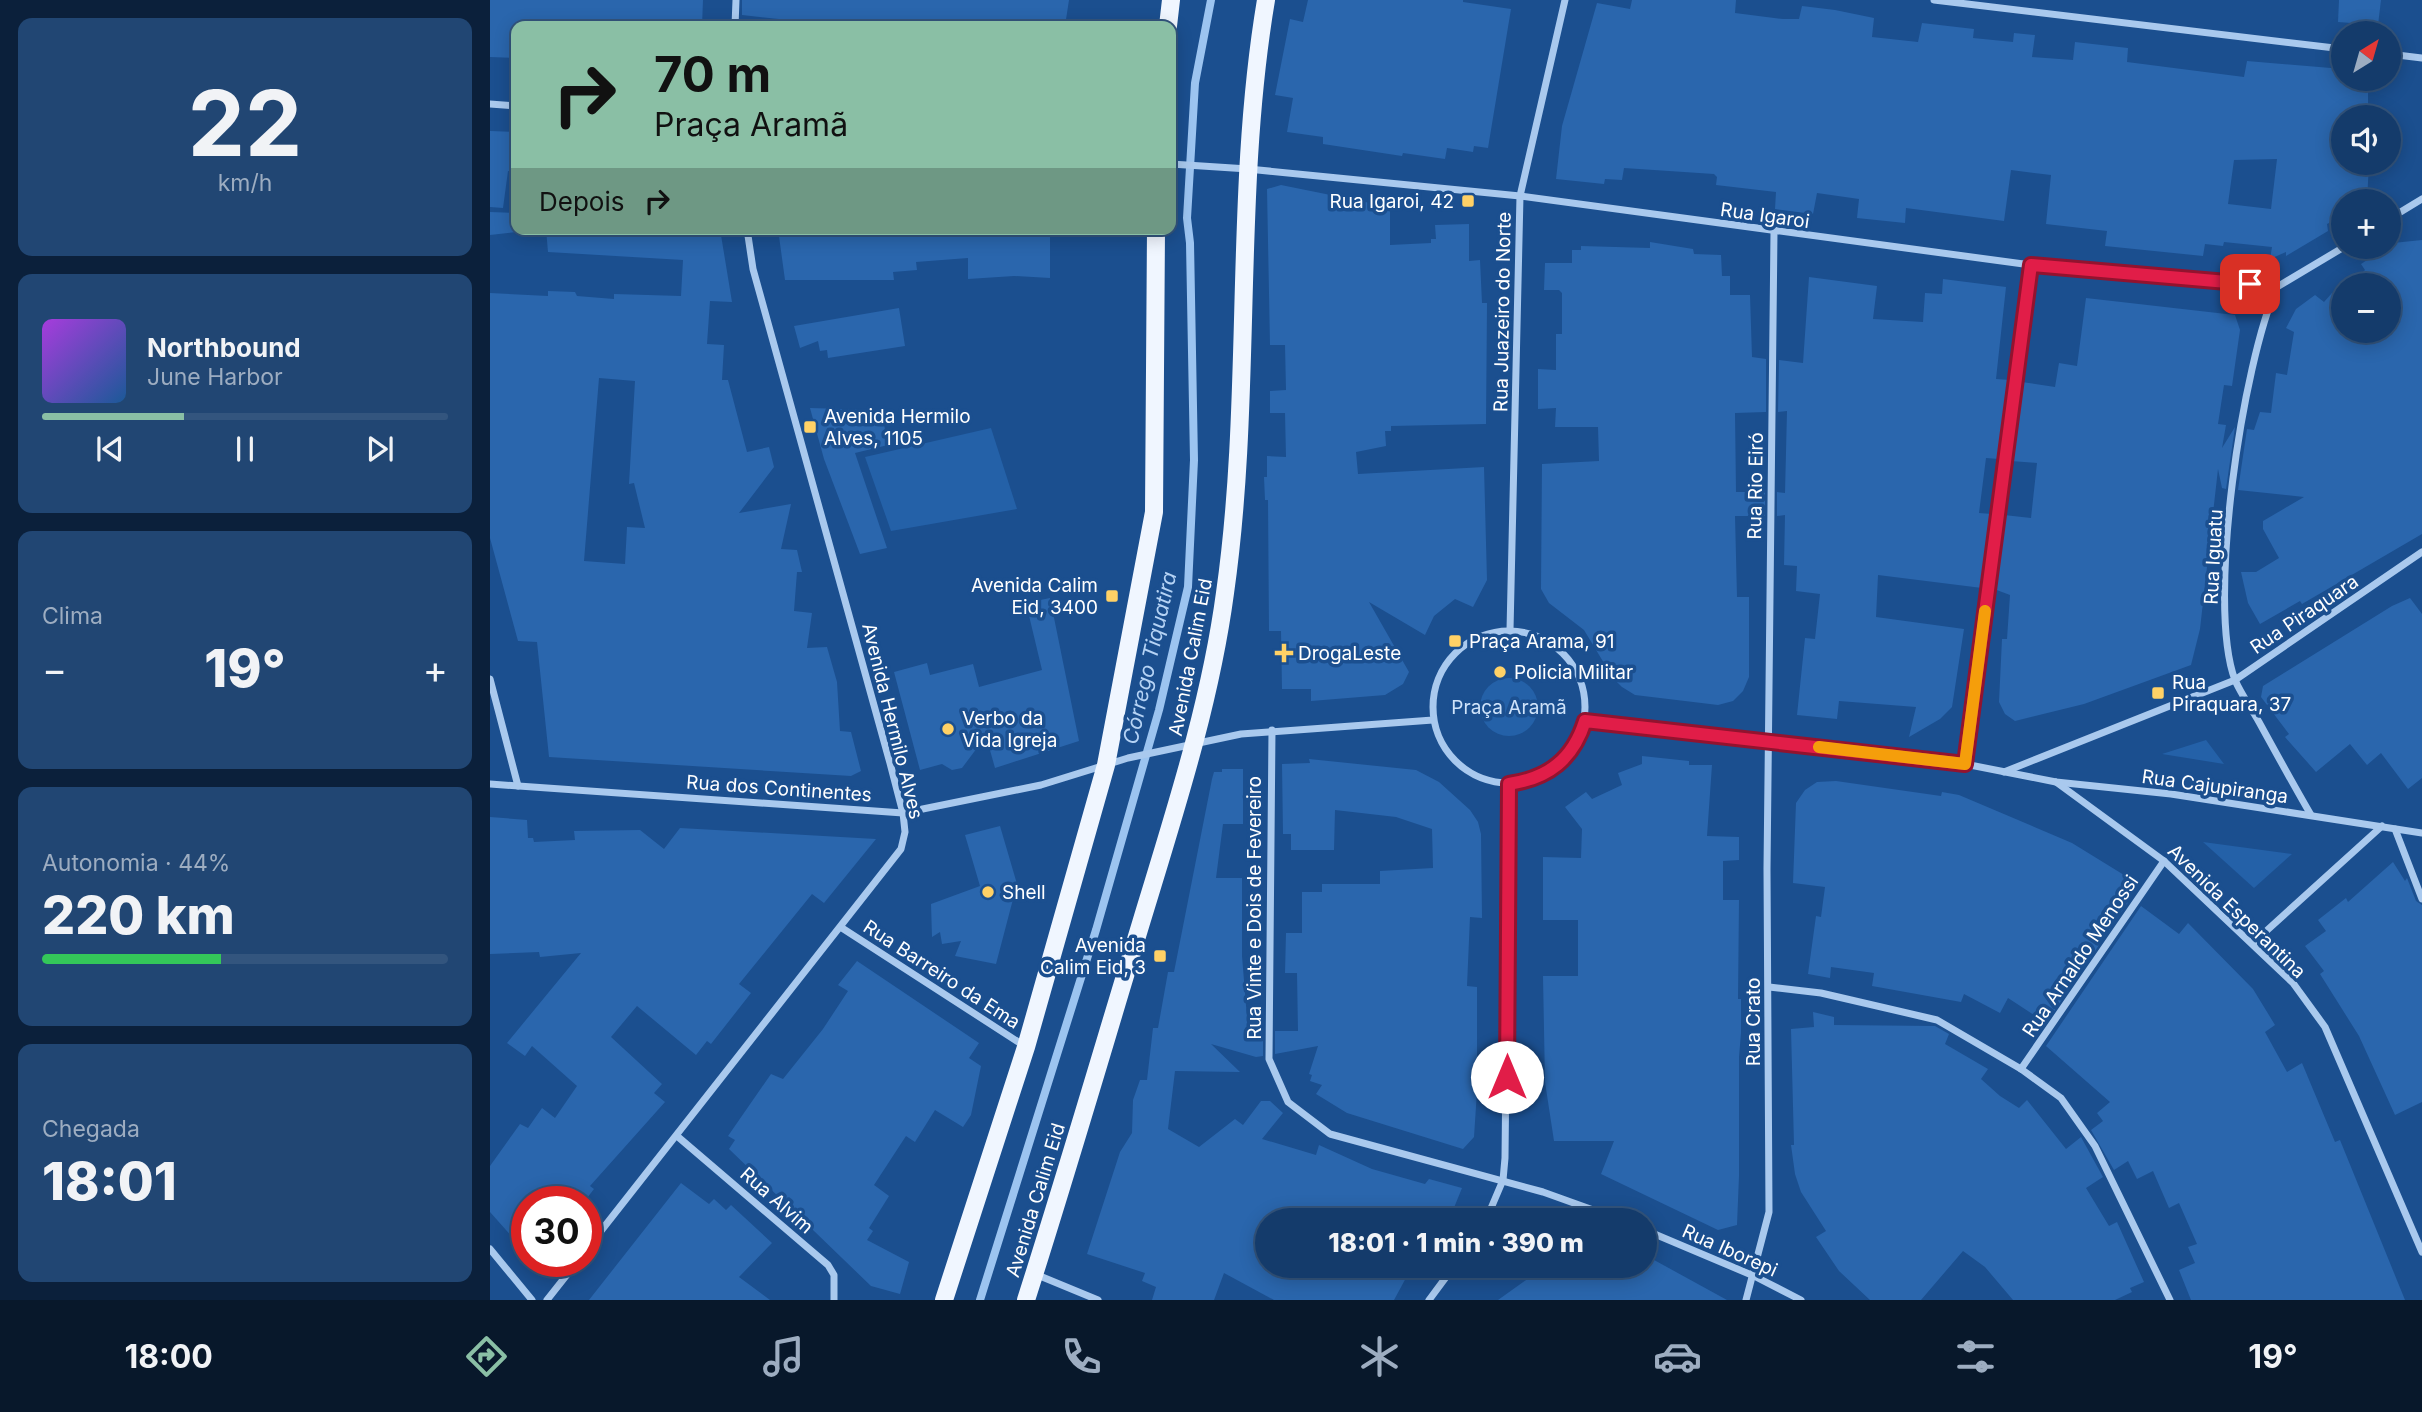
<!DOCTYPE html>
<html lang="pt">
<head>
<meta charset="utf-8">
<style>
  :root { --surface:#143b6b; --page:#214673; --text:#f1f3f6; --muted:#9dadc1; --line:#33557e; --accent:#8abfa5 }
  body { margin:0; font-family:Inter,sans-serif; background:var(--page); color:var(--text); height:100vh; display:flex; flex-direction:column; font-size:26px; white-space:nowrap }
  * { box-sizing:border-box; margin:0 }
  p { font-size:23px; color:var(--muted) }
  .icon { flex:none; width:38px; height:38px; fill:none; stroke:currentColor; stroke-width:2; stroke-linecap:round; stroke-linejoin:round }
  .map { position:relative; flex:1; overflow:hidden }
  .sheet { display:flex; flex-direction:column; gap:18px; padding:18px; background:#0b203b; width:490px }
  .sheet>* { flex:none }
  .hud { position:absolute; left:21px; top:21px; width:665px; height:214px; border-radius:14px; box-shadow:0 4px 18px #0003,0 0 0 2px var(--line); background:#8abfa5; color:#111; overflow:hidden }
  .needle { width:46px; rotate:37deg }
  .fabs { position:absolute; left:1841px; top:21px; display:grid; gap:14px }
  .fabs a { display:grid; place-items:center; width:70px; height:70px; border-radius:50%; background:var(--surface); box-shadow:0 4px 18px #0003,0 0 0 2px var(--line); font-size:35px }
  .speed { position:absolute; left:21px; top:1186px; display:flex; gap:14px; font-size:35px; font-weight:700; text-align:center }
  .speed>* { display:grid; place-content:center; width:91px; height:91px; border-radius:50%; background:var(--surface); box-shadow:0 4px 18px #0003,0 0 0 2px var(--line); line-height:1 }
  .speed .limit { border:10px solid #d22; background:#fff; color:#111 }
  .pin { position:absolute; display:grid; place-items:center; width:60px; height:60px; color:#fff; margin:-30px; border-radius:14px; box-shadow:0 4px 10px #0006 }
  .me { position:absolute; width:77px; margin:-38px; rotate:0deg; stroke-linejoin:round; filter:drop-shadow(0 0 5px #0008) }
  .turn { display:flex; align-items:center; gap:24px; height:147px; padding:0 28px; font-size:32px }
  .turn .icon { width:91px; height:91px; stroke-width:2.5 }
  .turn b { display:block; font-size:49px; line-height:60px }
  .then { display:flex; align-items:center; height:66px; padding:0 28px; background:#0003; gap:14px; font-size:26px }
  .big { font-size:52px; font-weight:800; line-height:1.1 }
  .sheet .tile { flex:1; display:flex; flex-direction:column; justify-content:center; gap:10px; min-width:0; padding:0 24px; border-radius:14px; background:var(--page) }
  .sheet .dial { align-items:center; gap:0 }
  .dial b { font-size:91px; line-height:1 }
  .song { display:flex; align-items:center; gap:21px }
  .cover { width:84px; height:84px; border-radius:10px; background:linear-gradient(135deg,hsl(280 70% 55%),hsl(210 70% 35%)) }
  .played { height:7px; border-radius:4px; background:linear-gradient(90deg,var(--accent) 35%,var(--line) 35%) }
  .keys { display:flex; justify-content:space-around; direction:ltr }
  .heat { display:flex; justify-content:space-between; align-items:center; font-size:38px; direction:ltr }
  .charge { height:10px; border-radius:5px; background:linear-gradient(90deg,#34c759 44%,var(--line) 0) }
  .trip { position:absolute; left:765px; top:1208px; width:402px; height:70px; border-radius:35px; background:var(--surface); box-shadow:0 4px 18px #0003,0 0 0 2px var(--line); font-weight:800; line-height:70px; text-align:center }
  .tab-bar { display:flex; height:112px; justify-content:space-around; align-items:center; background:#08182b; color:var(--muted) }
  .tab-bar .icon { width:49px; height:49px }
  .tab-bar .active { color:var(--accent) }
  .tab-bar b { font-size:32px; color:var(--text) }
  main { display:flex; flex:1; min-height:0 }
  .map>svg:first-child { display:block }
</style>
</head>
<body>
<main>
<section class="sheet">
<div class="tile dial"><b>22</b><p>km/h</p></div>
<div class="tile">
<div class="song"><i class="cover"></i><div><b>Northbound</b><p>June Harbor</p></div></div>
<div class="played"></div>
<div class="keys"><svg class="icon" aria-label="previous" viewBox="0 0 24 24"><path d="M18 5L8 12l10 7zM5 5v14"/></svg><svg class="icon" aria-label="pause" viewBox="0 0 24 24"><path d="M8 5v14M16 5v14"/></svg><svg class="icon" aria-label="next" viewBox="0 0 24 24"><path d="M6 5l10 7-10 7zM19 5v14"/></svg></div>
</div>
<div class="tile"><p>Clima</p>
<div class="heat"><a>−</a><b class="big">19°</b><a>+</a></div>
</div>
<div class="tile"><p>Autonomia · 44%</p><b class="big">220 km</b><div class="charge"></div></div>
<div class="tile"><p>Chegada</p><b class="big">18:01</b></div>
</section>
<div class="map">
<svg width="1932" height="1300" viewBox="0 0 1932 1300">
  <rect width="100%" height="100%" fill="#1b4f8f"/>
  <!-- green -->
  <g fill="#2461a8">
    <polygon points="501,428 527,509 401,531 375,457"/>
    <circle cx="1019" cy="707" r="29"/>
    <polygon points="1716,740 1734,764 1672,754"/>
    <polygon points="1713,842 1802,854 1764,888"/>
  </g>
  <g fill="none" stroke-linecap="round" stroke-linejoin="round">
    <!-- stream -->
    <polyline stroke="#9cc4f0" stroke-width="8" points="490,1300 606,930 669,710 698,587 704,460 700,243 697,218 705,83 721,0"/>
  </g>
  <!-- building -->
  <g fill="#2a66ad" fill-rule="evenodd">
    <polygon points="0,0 213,0 212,26 25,26 24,58 0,57"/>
    <polygon points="252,0 579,0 575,26 298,26 298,20 252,15"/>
    <polygon points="818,0 973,0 973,2 1021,9 998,148 984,146 983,152 957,148 955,159 913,153 912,156 833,144 833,137 797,132 803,98 785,95 800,19 813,22"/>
    <path d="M1142,0h104l-1,13 48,6h16l3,-13 33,4 39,8 -2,19 46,5 4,-19 52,6 -1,9 40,4 1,-9 21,2 -3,22 41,3 2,-18 53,6 -1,14 117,15 3,-16 96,8v10h16v5h9v24h-6l1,9h-20v46h26l-2,38h-24v15l-16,8 1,7 -42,25v-4l-16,7 2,-12 -48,-5 -1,4 -18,-2 -2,12 -98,-10 2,-15 -61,-7 5,-49 -40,-5 -7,51 -98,-13 -1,15 -48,-5 2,-19 -42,-6 -4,21 -38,-5 1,-17 -60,-7 1,-8 -3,-3 -90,-6 -2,12 -17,-1 -1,5 -48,-5 6,-53 35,-123 33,6zM1787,159l-6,50 -43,-5 6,-44z"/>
    <polygon points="1849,0 1891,0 1888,25 1848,22"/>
    <polygon points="0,131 23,132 21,152 26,152 26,172 18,171 13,208 0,207"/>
    <polygon points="791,185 900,207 900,245 941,243 941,239 946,239 945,225 979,224 979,261 990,260 992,303 997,303 996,424 901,426 901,431 895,431 896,446 866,452 868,474 994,467 997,580 983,607 965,599 944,616 935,635 879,602 919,672 913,684 895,695 821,701 821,689 792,689 791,631 779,631 778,500 775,500 774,477 777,477 777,456 796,457 795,413 780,413 780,391 796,390 795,345 780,345 777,189"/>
    <polygon points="0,212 26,213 26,232 0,235"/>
    <path d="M56,229h174l12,73 -22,-1 -3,43 17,1 -2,35h6l19,72 22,-5 5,20 -35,46 52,-9 -10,45 16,1 5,22h-5l-3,39 18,2 -5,35 20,-1 10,35 3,49 11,1 10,39 -10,5 -302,-19 -12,-115 -19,-1 -28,-103v-245l58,3v-5l27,1 2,4 37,3v-5l67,2 2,-36 -135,-8zM109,378l36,3 -6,103 5,-1 11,45 -18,-1 -2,37 -41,-3z"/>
    <polygon points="288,229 312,229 312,233 333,235 377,234 377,229 560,229 560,278 524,276 478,279 478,258 426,262 427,270 403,272 404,280 295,280"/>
    <polygon points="1932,240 1932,534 1812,604 1810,601 1770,624 1758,603 1751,572 1766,572 1789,558 1773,529 1773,521 1814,497 1748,490 1757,429 1764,430 1770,412 1781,413 1786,373 1797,375 1804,332 1796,328 1806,309 1825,295 1834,302 1842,293 1853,302 1853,331 1899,331 1899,325 1904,324 1903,285 1860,285 1875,270 1871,264 1903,243"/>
    <polygon points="1160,242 1203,249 1204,254 1231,255 1232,276 1240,276 1240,295 1260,295 1262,357 1276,359 1276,412 1245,413 1246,492 1275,492 1275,516 1245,516 1247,597 1259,597 1259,677 1253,691 1243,701 1228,705 1145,695 1132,687 1123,678 1094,630 1059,603 1051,589 1052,464 1109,461 1108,427 1065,427 1066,408 1048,409 1048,369 1066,370 1066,334 1072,334 1072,293 1069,290 1054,290 1055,263 1082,263 1082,250 1091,250 1091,246 1160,248"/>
    <polygon points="1319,277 1387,286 1383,319 1433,322 1435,293 1452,294 1453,279 1516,287 1506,379 1520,380 1509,459 1496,458 1489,513 1502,514 1492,588 1388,575 1386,617 1474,629 1462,707 1450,719 1419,737 1426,707 1349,701 1347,719 1307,715 1315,638 1325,639 1330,594 1306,591 1307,566 1294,565 1295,515 1287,516 1287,492 1295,493 1297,411 1288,412 1289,360 1313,363"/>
    <polygon points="1596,298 1745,315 1750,330 1742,386 1734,385 1728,424 1736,425 1732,448 1745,427 1736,489 1732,488 1728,469 1710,629 1701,665 1594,704 1525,721 1515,714 1509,702 1512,639 1517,639 1520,595 1504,589 1514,515 1541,518 1547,463 1521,461 1532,382 1565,387 1569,363 1587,366"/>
    <polygon points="409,308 415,346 338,358 337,350 330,351 328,341 310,348 304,326"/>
    <polygon points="320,408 384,410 385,416 392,414 398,445 365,453 397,548 370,554 334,459"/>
    <polygon points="560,598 589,741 505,768 496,736 472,768 462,770 452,764 430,770 404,672 437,663 440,675 483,664 489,687 552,670 536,603"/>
    <polygon points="1920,598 1932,614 1932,778 1918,789 1891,753 1877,765 1860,744 1826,772 1795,737 1799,734 1771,697 1773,686 1902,606"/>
    <polygon points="1152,756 1199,761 1199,765 1222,765 1217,836 1249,837 1249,860 1233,861 1233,900 1249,900 1248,999 1251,999 1251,1033 1249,1057 1249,1176 1247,1225 1228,1230 1111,1174 1124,1141 1064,1141 1055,1082 1053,976 1088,976 1088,920 1053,920 1053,857 1091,858 1092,829 1075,807 1096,792 1102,799 1132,785 1128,773 1152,764"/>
    <polygon points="819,759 926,770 949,782 980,810 988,822 991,834 992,918 980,917 977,986 987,987 987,1091 984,1137 973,1149 857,1113 826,1094 832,1085 820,1081 822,1075 819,1074 828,1046 785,1054 785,1031 808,1031 807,973 795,973 796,933 812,933 812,892 832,892 832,884 890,884 890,871 943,868 942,829 906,817 845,810 844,850 801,850 801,834 793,834 792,764 820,763"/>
    <polygon points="732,769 753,769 753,824 733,824 726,878 752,878 752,956 758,1030 773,1031 773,1056 766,1057 721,1044 750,1072 685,1071 678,1129 709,1147 745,1119 753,1125 771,1101 780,1101 793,1113 772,1139 826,1155 829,1145 882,1169 935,1184 939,1179 972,1188 959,1220 777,1220 777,1265 923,1265 904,1300 784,1300 734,1273 724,1300 662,1300 666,1287 652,1281 655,1273 597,1254 630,1152 642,1133 643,1100 650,1080 657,1080 663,1028 668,1028 678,972 684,972 722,779 724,772 732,772"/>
    <polygon points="1346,781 1451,796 1452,792 1469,795 1582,843 1647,883 1638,896 1641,898 1556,1023 1518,998 1510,1013 1474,994 1471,1002 1382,986 1384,973 1341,967 1340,978 1318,974 1326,916 1331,917 1335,887 1303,883 1306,803 1315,790 1327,782"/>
    <polygon points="0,817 37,820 38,838 43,838 44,842 85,840 84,831 150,830 174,849 190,828 386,839 334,903 322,894 249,984 261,993 221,1044 217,1041 206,1055 147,1006 121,1037 172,1084 164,1093 175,1102 100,1186 104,1189 94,1202 37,1202 37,1222 24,1239 0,1212 0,1166 30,1124 38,1128 52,1108 65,1118 87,1086 42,1046 35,1056 17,1043 91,953 50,957 49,952 0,954"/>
    <polygon points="510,826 527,884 506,964 465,956 471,941 452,944 450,932 442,937 441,904 490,886 475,835"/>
    <polygon points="1903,862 1915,881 1917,878 1926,901 1932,905 1932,1102 1905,1115 1869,1036 1830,974 1834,971 1815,946 1836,931 1828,920 1856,898 1858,902"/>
    <polygon points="1651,906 1689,934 1698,923 1763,989 1785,1025 1775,1032 1797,1072 1812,1063 1845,1142 1850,1140 1915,1300 1701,1300 1689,1270 1705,1263 1698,1247 1707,1244 1689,1203 1679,1208 1663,1171 1647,1179 1638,1161 1624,1170 1601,1130 1613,1121 1607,1113 1620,1102 1556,1046"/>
    <polygon points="367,961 489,1043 479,1058 491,1066 481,1115 473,1127 445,1110 425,1142 416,1136 384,1185 399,1196 379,1228 383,1231 377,1240 419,1262 410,1294 381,1286 239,1149 245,1140 238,1136 281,1074 293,1079 333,1029 358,991 348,985"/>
    <polygon points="1323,1012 1344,1017 1344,1025 1445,1026 1459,1034 1455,1044 1498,1069 1491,1079 1510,1096 1529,1108 1537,1100 1576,1149 1591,1137 1613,1177 1596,1188 1619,1226 1627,1222 1654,1282 1640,1288 1642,1292 1625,1300 1523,1300 1495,1267 1473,1251 1431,1300 1380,1300 1349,1271 1326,1237 1336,1231 1311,1192 1305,1174 1301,1145 1304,1145 1301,1029 1324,1027"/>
    <polygon points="191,1183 219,1204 224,1199 236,1210 241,1205 282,1243 249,1277 280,1300 99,1300"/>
    <polygon points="1155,1255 1237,1300 1008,1300 1043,1275 1035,1265 1155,1265"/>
  </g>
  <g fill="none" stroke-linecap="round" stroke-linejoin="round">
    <!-- street -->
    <g stroke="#a9c9ee" stroke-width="7">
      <polyline points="1444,0 1853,49"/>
      <polyline points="245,26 246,0"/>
      <polyline points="1899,54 1932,58"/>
      <polyline points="0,104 26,106"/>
      <polyline points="681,164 758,169 1030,196 1541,265 1787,287 1854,247"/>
      <polyline points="1899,219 1932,199"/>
      <path d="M1787,287c-34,75 -71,316 -42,393 6,14 16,28 24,42 17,31 34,62 52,93"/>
      <polyline points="1020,630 1030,196 1075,0"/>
      <circle cx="1019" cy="707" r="76"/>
      <polyline points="0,679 28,786"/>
      <polyline points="1095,721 1475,764 1566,782 1681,794 1932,833"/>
      <polyline points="782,730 779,1059 798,1102 840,1134 1053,1192 1131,1220"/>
      <polyline points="1475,764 1541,265"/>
      <polyline points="1514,772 1745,680 1932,552"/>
      <polyline points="1566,782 1674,861 1803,983 1835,1027 1932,1252"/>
      <polyline points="0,784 413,813 551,785 638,758 751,734 943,720"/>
      <polyline points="1905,829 1932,899"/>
      <polyline points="352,928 536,1047"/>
      <polyline points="1763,943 1892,826"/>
      <polyline points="1279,987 1331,993 1447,1020 1531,1069 1571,1098 1605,1146 1680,1300"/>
      <polyline points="1531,1069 1674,861"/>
      <polyline points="187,1136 338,1265 344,1275 344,1300"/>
      <polyline points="996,1220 1013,1180 1015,1158 1019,784"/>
      <polyline points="1155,1230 1264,1276 1311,1300"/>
      <polyline points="0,1249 42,1300"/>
      <polyline points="96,1250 411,849 415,832 413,813 400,763 263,269 257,229"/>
      <polyline points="545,1274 608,1300"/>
      <polyline points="57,1300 87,1262"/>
      <polyline points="939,1300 965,1265"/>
      <polyline points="1256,1300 1279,1212 1277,869 1284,232"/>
    </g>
    <!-- primary -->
    <g stroke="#f0f6ff" stroke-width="18">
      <polyline points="678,26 681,0"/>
      <polyline points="454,1300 536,1047 616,765 664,512 666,229"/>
      <path d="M536,1300c40,-125 77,-252 115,-377 33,-109 69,-218 84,-330 28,-197 8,-397 41,-593"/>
    </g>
  </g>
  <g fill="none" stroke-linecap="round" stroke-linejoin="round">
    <!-- route casing -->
    <g stroke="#92132f" stroke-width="18">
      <path id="route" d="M1017,1077l2,-293c40,-6 64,-25 76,-63l380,43 66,-499 219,19"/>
    </g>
    <!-- route -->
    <use href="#route" stroke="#e11d48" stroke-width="12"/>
    <!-- slow -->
    <polyline stroke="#f59e0b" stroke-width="12" points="1329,747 1475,764 1495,611"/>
  </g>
  <!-- markers -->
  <g fill="#ffd166" stroke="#1b4f8f" stroke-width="2.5">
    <rect x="971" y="194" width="14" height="14" rx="3.5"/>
    <rect x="313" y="420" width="14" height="14" rx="3.5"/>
    <rect x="615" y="589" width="14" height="14" rx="3.5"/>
    <rect x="958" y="634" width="14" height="14" rx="3.5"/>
    <path d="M790.5 642.5h7v7h7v7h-7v7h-7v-7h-7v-7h7z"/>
    <circle cx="1010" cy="672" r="7"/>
    <rect x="1661" y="686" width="14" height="14" rx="3.5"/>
    <circle cx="458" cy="729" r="7"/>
    <circle cx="498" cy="892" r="7"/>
    <rect x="663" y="949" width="14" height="14" rx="3.5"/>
  </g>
  <g text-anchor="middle" stroke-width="7" stroke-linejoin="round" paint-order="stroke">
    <!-- poi labels -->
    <g font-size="19" fill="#fff" stroke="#1b4f8f" text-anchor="start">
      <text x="964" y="208" text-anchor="end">Rua Igaroi, 42</text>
      <text x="334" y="423">Avenida Hermilo<tspan x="334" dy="22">Alves, 1105</tspan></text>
      <text x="608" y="592" text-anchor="end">Avenida Calim<tspan x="608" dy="22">Eid, 3400</tspan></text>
      <text x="979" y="648">Praça Arama, 91</text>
      <text x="808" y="660">DrogaLeste</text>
      <text x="1024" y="679">Policia Militar</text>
      <text x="1682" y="689">Rua<tspan x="1682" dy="22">Piraquara, 37</tspan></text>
      <text x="472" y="725">Verbo da<tspan x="472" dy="22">Vida Igreja</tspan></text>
      <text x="512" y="899">Shell</text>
      <text x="656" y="952" text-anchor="end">Avenida<tspan x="656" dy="22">Calim Eid, 3</tspan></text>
    </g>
    <!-- street labels -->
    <g font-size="19" fill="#fff" stroke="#1b4f8f">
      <text transform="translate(1275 215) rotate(8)" y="7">Rua Igaroi</text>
      <text transform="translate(1012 312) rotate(-89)" y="7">Rua Juazeiro do Norte</text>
      <text transform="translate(1265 486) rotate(-89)" y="7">Rua Rio Eiró</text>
      <text transform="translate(1723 557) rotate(-87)" y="7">Rua Iguatu</text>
      <text transform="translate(1814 614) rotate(-34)" y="7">Rua Piraquara</text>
      <text transform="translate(700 657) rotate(-79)" y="7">Avenida Calim Eid</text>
      <text transform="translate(403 721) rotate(76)" y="7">Avenida Hermilo Alves</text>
      <text transform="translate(1725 786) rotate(8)" y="7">Rua Cajupiranga</text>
      <text transform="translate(289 788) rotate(4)" y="7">Rua dos Continentes</text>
      <text transform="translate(764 908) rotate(-90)" y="7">Rua Vinte e Dois de Fevereiro</text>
      <text transform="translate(1747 911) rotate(44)" y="7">Avenida Esperantina</text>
      <text transform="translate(1590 956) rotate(-56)" y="7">Rua Arnaldo Menossi</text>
      <text transform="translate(452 974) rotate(33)" y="7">Rua Barreiro da Ema</text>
      <text transform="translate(1263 1022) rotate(-90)" y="7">Rua Crato</text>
      <text transform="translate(287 1200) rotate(41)" y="7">Rua Alvim</text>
      <text transform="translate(545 1200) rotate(-73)" y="7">Avenida Calim Eid</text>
      <text transform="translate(1240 1250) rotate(24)" y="7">Rua Iborepi</text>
    </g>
    <!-- park labels -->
    <g font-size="19" fill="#cfe3fa" stroke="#1b4f8f">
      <text x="1019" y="714">Praça Aramã</text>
    </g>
    <!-- water labels -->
    <g font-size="21" font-style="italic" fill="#b5d3f5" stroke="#1b4f8f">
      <text transform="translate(660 658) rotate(-77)" y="7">Córrego Tiquatira</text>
    </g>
  </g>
</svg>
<div class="fabs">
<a><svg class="needle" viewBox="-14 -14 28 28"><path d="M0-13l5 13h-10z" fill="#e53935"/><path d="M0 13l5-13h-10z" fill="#9dadc1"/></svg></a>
<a><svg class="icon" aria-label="sound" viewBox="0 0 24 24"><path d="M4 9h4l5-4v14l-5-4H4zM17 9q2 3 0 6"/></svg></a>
<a>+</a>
<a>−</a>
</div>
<div class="speed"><div class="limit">30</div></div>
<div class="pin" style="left:1760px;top:284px;background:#d93025"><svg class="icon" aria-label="arrive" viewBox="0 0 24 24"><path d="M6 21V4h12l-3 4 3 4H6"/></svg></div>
<svg class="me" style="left:1017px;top:1077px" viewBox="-20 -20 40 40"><circle r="19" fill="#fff"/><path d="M0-13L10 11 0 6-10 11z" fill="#e11d48"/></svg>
<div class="trip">18:01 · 1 min · 390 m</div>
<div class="hud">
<div class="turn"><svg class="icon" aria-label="right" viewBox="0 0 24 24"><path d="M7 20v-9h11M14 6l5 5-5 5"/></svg><div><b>70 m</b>Praça Aramã</div></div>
<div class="then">Depois<svg class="icon" aria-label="right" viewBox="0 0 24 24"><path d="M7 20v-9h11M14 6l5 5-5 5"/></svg></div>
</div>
</div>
</main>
<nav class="tab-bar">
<b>18:00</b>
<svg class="icon active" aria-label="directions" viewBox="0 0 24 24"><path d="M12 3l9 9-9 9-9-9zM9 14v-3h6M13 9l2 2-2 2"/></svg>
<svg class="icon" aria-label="music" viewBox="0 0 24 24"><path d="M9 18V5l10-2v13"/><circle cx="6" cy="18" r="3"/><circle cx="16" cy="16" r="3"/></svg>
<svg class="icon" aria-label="phone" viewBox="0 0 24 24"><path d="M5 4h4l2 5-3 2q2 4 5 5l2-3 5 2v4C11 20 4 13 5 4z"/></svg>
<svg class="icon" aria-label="climate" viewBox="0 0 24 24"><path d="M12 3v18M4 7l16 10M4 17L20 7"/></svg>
<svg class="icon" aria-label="car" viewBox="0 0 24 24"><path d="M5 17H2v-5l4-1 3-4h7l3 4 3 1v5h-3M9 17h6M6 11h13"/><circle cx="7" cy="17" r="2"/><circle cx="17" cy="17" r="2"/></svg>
<svg class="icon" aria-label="filters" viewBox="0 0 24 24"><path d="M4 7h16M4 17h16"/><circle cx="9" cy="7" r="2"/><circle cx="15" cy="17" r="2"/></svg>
<b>19°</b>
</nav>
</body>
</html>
